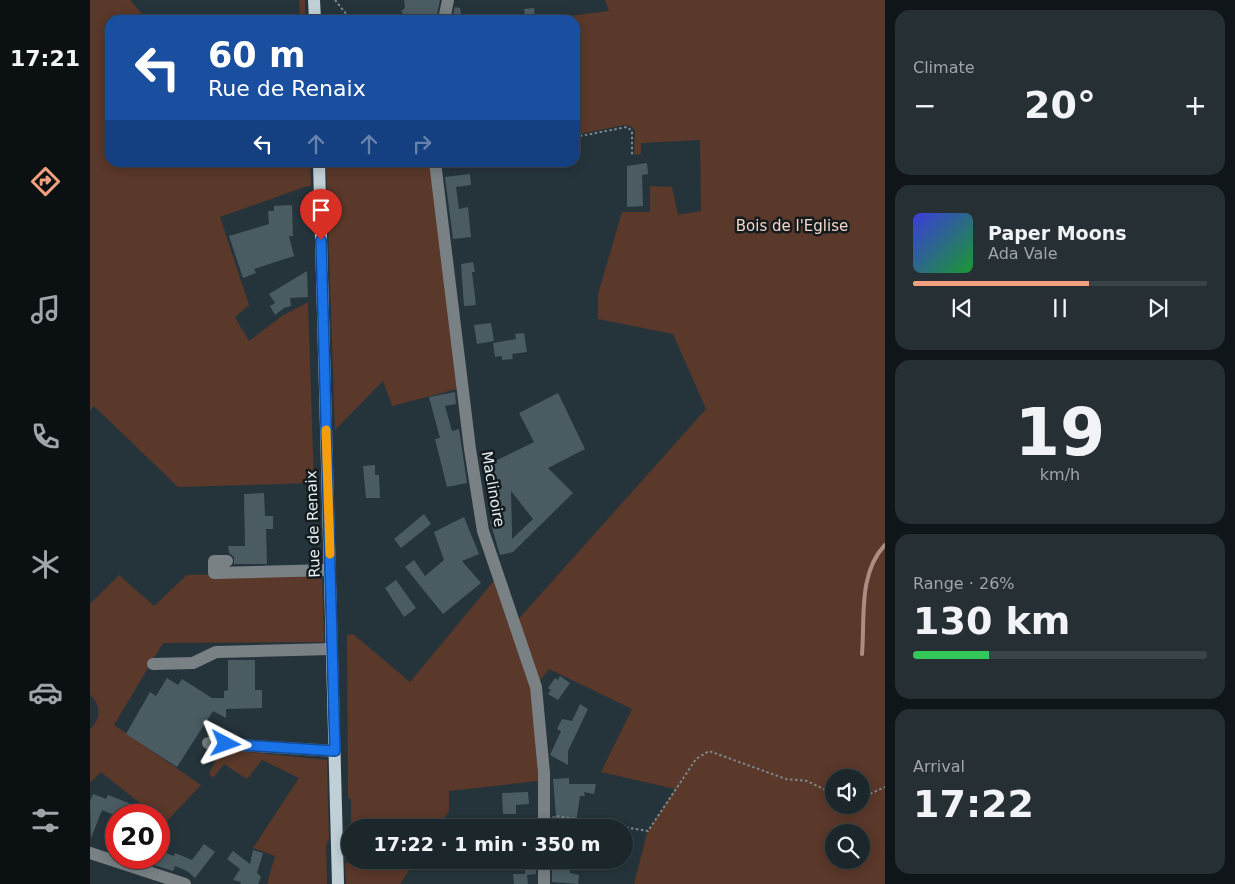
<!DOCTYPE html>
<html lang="en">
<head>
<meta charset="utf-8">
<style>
  :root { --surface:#1c272c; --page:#252f34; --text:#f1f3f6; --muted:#a0a5a9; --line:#3a4448; --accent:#f2a07f }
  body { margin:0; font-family:"DejaVu Sans",sans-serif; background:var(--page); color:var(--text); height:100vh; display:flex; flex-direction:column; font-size:19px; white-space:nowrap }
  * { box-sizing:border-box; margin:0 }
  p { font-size:16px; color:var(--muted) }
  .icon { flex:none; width:28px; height:28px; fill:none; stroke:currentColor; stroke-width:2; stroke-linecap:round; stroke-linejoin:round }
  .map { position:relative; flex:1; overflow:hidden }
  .drawer { display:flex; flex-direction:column; gap:10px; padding:10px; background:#0f1518; width:350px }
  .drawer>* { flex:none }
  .guide { position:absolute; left:15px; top:15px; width:475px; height:152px; border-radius:15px; box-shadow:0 2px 12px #0003,0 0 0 1px var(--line); background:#1a4fa0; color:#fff; overflow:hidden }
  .controls { position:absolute; left:735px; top:769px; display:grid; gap:10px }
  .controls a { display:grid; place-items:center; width:45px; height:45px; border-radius:50%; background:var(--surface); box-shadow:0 2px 12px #0003,0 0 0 1px var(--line); font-size:25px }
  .speed { position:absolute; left:15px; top:804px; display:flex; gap:10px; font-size:25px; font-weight:700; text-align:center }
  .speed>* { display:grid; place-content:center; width:65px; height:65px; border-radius:50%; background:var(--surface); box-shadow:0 2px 12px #0003,0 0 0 1px var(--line); line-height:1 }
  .speed .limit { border:8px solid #d22; background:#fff; color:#111 }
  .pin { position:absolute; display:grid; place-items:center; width:42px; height:42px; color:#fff; margin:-51px -21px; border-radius:50% 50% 50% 0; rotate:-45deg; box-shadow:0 0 5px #0007 }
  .pin .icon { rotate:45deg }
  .me { position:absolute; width:55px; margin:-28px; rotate:94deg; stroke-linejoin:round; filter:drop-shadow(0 0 4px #0008) }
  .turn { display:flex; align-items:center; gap:18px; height:105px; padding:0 20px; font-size:22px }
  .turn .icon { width:65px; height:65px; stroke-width:2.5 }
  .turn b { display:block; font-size:35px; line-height:42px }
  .lanes { display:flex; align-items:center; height:48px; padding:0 20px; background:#0003; justify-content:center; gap:25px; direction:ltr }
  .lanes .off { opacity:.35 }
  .big { font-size:38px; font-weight:700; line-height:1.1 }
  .drawer .tile { flex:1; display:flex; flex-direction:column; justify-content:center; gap:8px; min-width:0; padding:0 18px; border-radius:15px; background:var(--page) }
  .drawer .dial { align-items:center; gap:0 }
  .dial b { font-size:65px; line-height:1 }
  .song { display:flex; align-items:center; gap:15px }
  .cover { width:60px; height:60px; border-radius:8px; background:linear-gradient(135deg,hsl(240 70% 55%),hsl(130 70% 35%)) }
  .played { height:5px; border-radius:2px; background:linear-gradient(90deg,var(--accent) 60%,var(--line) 60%) }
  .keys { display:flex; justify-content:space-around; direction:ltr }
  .heat { display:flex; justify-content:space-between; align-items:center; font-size:28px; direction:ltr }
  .charge { height:8px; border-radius:4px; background:linear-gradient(90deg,#34c759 26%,var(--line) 0) }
  .trip { position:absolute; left:251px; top:819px; width:292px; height:50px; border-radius:25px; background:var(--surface); box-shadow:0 2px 12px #0003,0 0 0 1px var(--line); font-weight:700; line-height:50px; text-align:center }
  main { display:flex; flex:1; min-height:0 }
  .tab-bar { display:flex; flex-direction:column; width:90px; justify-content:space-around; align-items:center; background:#0b1012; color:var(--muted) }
  .tab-bar .icon { width:35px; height:35px }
  .tab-bar .on { color:var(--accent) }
  .tab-bar b { font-size:22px; color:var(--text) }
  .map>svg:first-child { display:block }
</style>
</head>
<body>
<main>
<nav class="tab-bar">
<b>17:21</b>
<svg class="icon on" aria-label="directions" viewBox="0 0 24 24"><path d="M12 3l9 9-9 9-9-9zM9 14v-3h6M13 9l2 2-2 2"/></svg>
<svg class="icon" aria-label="music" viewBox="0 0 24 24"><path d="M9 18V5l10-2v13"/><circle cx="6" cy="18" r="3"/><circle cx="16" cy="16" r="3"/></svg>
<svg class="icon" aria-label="phone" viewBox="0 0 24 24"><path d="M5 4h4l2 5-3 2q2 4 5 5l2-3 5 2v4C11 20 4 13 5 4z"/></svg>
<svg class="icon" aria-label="climate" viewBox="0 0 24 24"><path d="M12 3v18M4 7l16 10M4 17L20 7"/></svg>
<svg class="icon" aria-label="car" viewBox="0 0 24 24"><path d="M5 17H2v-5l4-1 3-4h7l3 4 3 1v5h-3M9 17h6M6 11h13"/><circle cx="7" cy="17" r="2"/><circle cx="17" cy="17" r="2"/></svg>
<svg class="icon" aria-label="filters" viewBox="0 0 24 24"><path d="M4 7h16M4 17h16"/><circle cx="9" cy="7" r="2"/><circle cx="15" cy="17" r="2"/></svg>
</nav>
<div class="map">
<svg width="795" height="884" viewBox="0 0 795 884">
  <rect width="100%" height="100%" fill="#25343b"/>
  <!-- green -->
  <g fill="#5a382a" fill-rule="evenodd">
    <polygon points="0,0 40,0 57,20 20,20 20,162 220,163 221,186 217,186 130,217 159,305 145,317 159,341 192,316 218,302 224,483 88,487 4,406 0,411"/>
    <polygon points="209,0 215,0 215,20 210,20"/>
    <path d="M515,0h280v884h-251l13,-51 28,-44 -74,-17 31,-63 -83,-40 -13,16 -21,-62 191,-214 -33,-75 -75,-15v-25l24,-82h28v-26l22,1 6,28 23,-4 -1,-71 -59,3v11l-7,1 1,-25 -5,-4 -6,-1 -49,10v-115h-38l72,-9zM744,778h27v27h-27zM744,832h27v28h-27z"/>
    <polygon points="236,163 343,163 371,388 302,406 293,381 245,430"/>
    <path d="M232,572l2,70 -161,1 -49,82 87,60 -36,38 -64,-51 -11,11v-54c11,-8 11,-26 0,-34v-91l29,-29 35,31 33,-31z"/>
    <polygon points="407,577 445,702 448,781 359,791 359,811 348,827 261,827 261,799 258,798 257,635 263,634 320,682"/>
    <polygon points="131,749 237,760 239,839 236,845 237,884 177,884 185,856 163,848 209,778 172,760 157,779 134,764 123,778 119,774"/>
    <polygon points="261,860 326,860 310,884 256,884 255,863 261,863"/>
  </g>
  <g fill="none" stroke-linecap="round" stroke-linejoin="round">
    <!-- stream -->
    <path stroke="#ac8d81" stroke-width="4" d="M772,654c3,-35 -4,-81 23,-109"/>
  </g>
  <!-- building -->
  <g fill="#4a5b62" fill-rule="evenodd">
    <polygon points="314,0 350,0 346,20 340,20 337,15 330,20 318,20 311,11 315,8"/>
    <polygon points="365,7 370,8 372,20 362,20"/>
    <polygon points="444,8 445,17 435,18 434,9"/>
    <polygon points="557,163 558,174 552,175 553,206 537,207 537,166"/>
    <polygon points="380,174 381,185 366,187 369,209 378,207 381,237 363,239 355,177"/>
    <polygon points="202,205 203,236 199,236 204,256 164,269 166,273 153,278 139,236 179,224 178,211 184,211 184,206"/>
    <polygon points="383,262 385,272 382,272 386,305 374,306 371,264"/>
    <polygon points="217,271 218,297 200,298 201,306 194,308 185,315 180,306 185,303 179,294"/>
    <polygon points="401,323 404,341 387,344 384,325"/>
    <polygon points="434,333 437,352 422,354 423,359 412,360 412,356 405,357 403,343 426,339 425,334"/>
    <polygon points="365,392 366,404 355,406 362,431 369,429 377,483 357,487 345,439 350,438 339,397"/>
    <path d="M468,393l27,56 -37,19 25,25 -60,59 -13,3 -10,-34h2v-11h10l-13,-46 45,-22 -15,-29zM421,491l22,28 -21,20v-8z"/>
    <polygon points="285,465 285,475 289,475 290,498 276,498 273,466"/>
    <polygon points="174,493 175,516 183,516 183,529 176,529 177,564 144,564 144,557 139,553 138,546 155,546 154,494"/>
    <polygon points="334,514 341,524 311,548 304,539"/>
    <polygon points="374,517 389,554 372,561 391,583 353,614 315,567 324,560 335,576 354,560 344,532"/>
    <polygon points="306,580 326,608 314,617 295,588"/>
    <polygon points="138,660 165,660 165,690 172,690 172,708 136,709 136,718 123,711 87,767 36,734 60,692 66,696 77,678 88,685 92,679 122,698 134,698 134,691 138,690"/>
    <polygon points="470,676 480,683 468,700 458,694 461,690 458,688 465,678 468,680"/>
    <polygon points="490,704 498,709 478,751 478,765 460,755 471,731 467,729 472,719 482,721"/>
    <polygon points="479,778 479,784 506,784 504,794 494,792 495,796 490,796 486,823 482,822 481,828 462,828 462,816 466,816 463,779"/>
    <polygon points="438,792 439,804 426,805 426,814 413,814 412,793"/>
    <polygon points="3,794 16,799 18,795 41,804 36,815 24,815 12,810 1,838 0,801"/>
    <polygon points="114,844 125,852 105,878 97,871 85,866 83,871 64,865 70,851 84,856 85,853 102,860"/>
    <polygon points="163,850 173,853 167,873 171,877 168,884 150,884 151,882 143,880 150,869 137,859 143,851 160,864"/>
    <polygon points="435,860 446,860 446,874 437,875 438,884 424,884 423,874 435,874"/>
    <polygon points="462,860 480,860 480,873 489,875 488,884 462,882"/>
  </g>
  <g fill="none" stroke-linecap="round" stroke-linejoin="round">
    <!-- path -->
    <g stroke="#7c888e" stroke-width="2" stroke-dasharray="2.5 2.5" stroke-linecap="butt">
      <polyline points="245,0 261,20"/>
      <polyline points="485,137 537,127 542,131 542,155"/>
      <polyline points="771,798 795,787"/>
      <polyline points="467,816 558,831 606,759 619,751 696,779 717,781 744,794"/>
    </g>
    <!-- minor -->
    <g stroke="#798184" stroke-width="12">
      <polyline points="354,20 358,0"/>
      <polyline points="345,162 380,449 393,531 446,687 454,773 454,828"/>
      <polyline points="137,561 124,561 124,573 240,570"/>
      <polyline points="63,664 103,663 126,652 242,649"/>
      <polyline points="118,743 245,751"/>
      <polyline points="0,853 95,884"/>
      <polyline points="454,860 454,884"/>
    </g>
    <!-- major -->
    <g stroke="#c0d0d6" stroke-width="12">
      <polyline points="224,0 225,20"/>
      <polyline points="229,162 248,884"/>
    </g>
  </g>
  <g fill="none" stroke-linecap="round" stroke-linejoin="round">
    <!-- route casing -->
    <g stroke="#114b97" stroke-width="12">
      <polyline id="route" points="136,744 245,751 231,240"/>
    </g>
    <!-- route -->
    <use href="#route" stroke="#1a73e8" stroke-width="9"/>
    <!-- slow -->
    <polyline stroke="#f59e0b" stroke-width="9" points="236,430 240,554"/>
  </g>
  <g text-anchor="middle" stroke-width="5" stroke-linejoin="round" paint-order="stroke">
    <!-- park labels -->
    <g font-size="15" fill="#f5d5c8" stroke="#141b1e">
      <text x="702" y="231">Bois de l'Eglise</text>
    </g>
    <!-- street labels -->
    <g font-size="15" fill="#e8f1f5" stroke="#141b1e">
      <text transform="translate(403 489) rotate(80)" y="5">Maclinoire</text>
      <text transform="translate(223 524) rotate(-92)" y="5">Rue de Renaix</text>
    </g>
  </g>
</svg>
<div class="controls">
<a><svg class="icon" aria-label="sound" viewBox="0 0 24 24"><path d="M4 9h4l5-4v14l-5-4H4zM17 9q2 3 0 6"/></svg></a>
<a><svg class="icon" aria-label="search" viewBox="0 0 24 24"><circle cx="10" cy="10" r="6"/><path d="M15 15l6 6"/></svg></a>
</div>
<div class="speed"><div class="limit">20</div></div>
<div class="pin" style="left:231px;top:240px;background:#d93025"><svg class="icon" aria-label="arrive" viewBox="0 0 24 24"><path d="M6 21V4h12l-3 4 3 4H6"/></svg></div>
<svg class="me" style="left:136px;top:744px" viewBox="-20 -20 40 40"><path d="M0-17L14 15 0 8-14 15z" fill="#1a73e8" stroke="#fff" stroke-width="4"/></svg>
<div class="trip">17:22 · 1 min · 350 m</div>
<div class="guide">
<div class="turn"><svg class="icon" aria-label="left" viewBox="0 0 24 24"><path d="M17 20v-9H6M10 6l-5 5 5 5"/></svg><div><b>60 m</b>Rue de Renaix</div></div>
<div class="lanes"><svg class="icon" aria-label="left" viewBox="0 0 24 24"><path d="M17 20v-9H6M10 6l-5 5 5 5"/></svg><svg class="icon off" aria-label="ahead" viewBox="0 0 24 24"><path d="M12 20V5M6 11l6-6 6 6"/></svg><svg class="icon off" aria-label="ahead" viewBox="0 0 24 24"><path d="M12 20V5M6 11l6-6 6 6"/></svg><svg class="icon off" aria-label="right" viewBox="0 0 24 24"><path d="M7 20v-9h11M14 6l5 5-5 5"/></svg></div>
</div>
</div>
<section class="drawer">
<div class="tile"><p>Climate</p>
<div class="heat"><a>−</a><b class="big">20°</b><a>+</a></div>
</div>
<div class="tile">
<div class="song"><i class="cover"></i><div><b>Paper Moons</b><p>Ada Vale</p></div></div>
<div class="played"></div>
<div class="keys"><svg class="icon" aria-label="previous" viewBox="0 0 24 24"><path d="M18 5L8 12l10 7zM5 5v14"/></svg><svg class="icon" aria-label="pause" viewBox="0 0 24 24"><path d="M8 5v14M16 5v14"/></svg><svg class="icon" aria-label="next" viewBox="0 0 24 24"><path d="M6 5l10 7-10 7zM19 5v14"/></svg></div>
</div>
<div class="tile dial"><b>19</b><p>km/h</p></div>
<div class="tile"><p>Range · 26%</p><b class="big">130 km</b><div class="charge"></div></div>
<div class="tile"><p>Arrival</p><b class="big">17:22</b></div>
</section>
</main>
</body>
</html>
